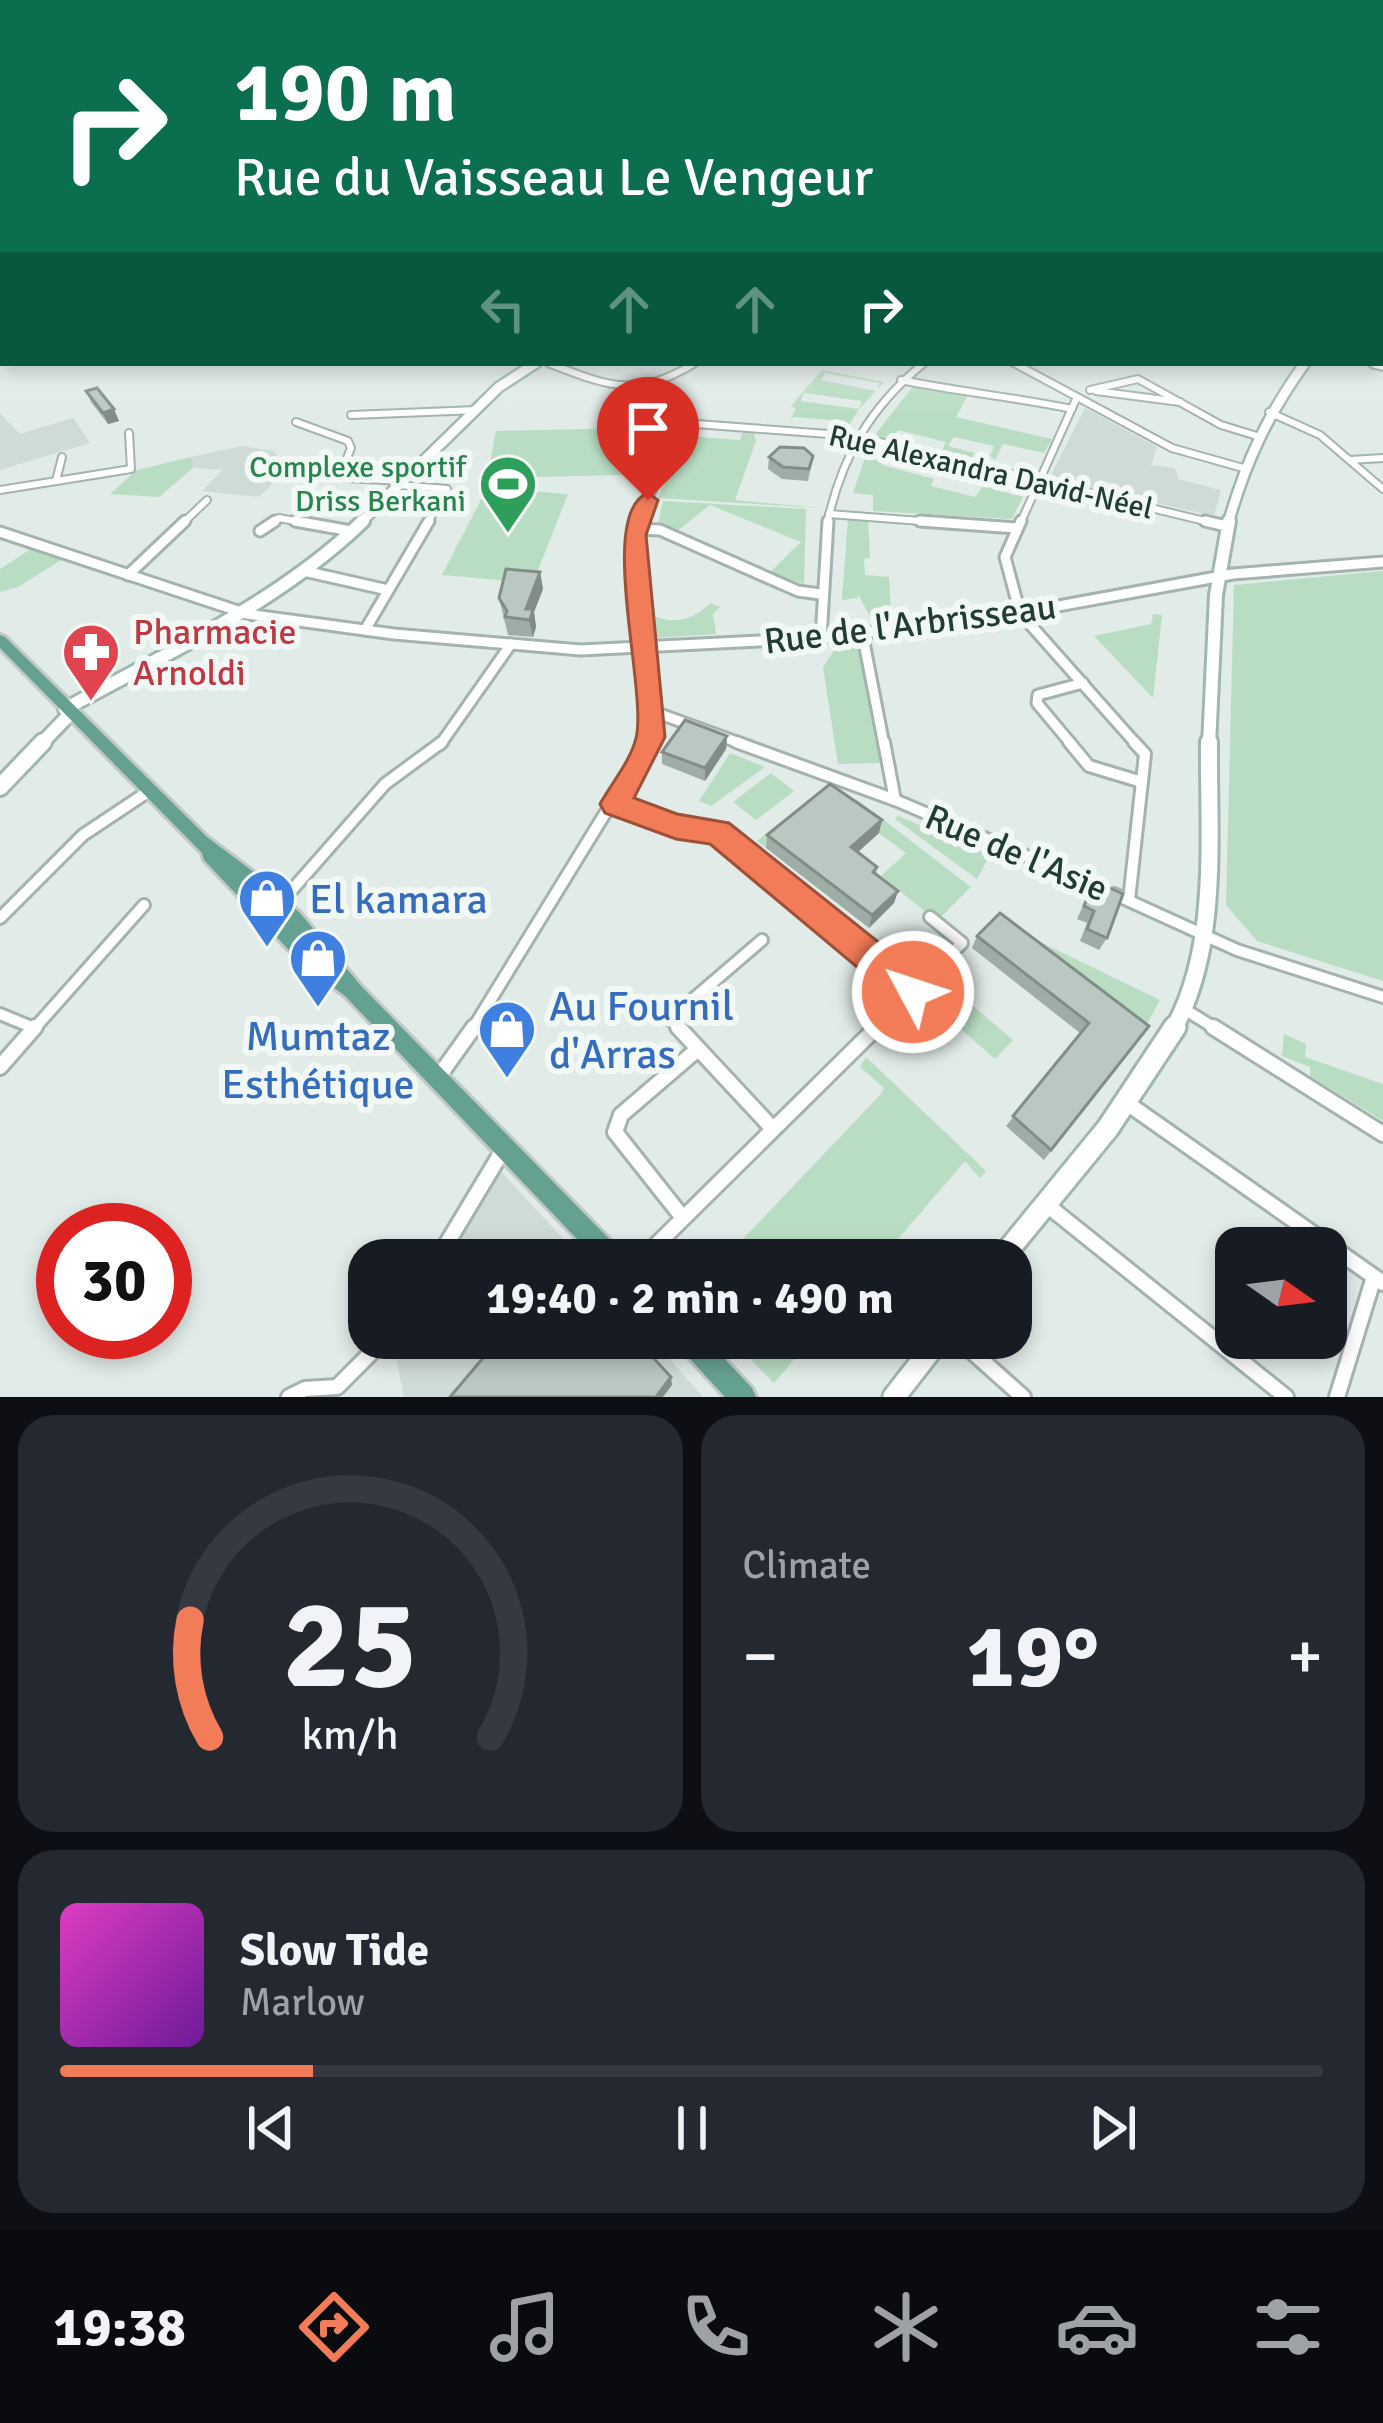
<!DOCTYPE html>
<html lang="en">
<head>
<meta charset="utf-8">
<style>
  :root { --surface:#171b24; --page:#242831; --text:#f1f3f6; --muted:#9ea1a6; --line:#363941; --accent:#f27c58 }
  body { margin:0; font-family:Signika,sans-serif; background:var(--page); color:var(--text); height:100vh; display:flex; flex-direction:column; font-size:45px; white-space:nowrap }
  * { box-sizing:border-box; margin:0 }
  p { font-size:39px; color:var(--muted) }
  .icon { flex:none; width:66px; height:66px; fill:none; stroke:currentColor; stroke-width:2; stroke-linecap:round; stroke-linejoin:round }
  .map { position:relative; height:1397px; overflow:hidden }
  .panel { display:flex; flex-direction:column; gap:18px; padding:18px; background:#0d0f14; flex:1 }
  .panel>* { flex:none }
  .hud { position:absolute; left:0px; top:0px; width:1383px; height:366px; box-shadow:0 6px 18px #0003; background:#0b6e4f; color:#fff; overflow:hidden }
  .needle { width:78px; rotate:104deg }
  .buttons { position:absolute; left:1215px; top:1227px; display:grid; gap:24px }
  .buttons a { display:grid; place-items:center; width:132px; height:132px; border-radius:24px; background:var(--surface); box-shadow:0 6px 18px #0003; font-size:60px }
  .speed { position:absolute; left:36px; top:1203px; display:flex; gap:24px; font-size:60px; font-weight:700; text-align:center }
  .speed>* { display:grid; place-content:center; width:156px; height:156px; border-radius:50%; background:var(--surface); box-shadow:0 6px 18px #0003; line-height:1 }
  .speed .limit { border:18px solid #d22; background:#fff; color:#111 }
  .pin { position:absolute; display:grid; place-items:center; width:102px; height:102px; color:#fff; margin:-123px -51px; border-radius:50% 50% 50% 0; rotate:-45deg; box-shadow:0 0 12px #0007 }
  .pin .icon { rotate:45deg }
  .me { position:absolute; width:132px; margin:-66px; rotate:310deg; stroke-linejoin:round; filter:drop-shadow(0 0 9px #0008) }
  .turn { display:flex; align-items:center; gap:42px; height:252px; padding:0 36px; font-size:54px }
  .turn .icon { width:156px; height:156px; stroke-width:2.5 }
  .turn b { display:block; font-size:84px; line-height:102px }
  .lanes { display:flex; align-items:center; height:114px; padding:0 36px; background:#0003; justify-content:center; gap:60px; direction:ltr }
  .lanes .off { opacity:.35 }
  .big { font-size:90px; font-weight:700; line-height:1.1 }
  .panel .widget { flex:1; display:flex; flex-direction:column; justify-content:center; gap:18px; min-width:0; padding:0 42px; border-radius:36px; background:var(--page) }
  .panel .dial { align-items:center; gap:0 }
  .dial svg { height:312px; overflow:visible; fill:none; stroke:var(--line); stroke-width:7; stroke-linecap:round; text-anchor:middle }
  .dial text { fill:var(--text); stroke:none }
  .song { display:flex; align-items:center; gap:36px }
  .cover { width:144px; height:144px; border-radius:18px; background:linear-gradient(135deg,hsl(310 70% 55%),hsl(280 70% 35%)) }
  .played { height:12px; border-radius:6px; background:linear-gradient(90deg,var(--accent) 20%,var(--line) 20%) }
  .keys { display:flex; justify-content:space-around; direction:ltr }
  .heat { display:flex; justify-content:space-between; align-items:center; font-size:66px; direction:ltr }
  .panel .tiles { flex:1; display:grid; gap:18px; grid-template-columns:1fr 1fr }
  .widget:last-child { grid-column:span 2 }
  .trip { position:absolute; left:348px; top:1239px; width:684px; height:120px; border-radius:36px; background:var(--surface); box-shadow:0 6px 18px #0003; font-weight:700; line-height:120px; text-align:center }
  .menu { display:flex; height:192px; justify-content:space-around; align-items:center; background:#090b0e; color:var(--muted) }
  .menu .icon { width:84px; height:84px }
  .menu .on { color:var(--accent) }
  .menu b { font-size:54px; color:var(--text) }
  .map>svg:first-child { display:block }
</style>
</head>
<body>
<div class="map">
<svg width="1383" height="1397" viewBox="0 0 1383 1397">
  <rect width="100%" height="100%" fill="#e1ebe7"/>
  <!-- built -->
  <g fill="#cfdbd6">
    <polygon points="1085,408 1157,447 1151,465 1175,468 1178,479 1221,490 1214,516 1049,479"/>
    <polygon points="0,413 20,434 73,418 90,443 0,470"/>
    <polygon points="242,446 274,451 286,470 259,497 202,491 223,470 195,468 191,457"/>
    <polygon points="496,1166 583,1260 438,1260"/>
    <polygon points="392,1338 651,1338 703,1397 404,1397"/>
  </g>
  <!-- green -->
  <g fill="#b9ddc3">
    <polygon points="822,370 884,382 877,389 879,383 825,373 821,380 876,391 859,409 862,401 804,393 801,401 859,409 846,430 846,421 793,417 788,426 796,408 791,406"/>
    <polygon points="914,385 967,397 956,417 1052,439 1044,453 1003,444 995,460 990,456 988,461 977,458 979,454 990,456 994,446 954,437 948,446 975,453 972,457 942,450 946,442 898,430 890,440 874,436"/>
    <polygon points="675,421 649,476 629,477 630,423"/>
    <polygon points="627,428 626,475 487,478 496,431"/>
    <polygon points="743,432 754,433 756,441 735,500 820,508 658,498 686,436 740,440"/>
    <polygon points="870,443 892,449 882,465 934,479 931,486 975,497 983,486 1023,497 1012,519 873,511 873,495 853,493"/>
    <polygon points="191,457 194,467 159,497 110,494 137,470"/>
    <polygon points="487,488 568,494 533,583 442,575"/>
    <polygon points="663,501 806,509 804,584 769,573 801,542 710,505 676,532 658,524"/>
    <polygon points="848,518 868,519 870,558 864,559 865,575 889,577 891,614 909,621 880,624 880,619 872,620 857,592 858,598 842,600"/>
    <polygon points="34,547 66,557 18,587 0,592 0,569"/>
    <polygon points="1383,571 1383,981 1257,941 1226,905 1234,585"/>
    <path d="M711,603l9,4 -7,7 3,20 -61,4 -3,-23c24,11 41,4 59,-12z"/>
    <polygon points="1153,614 1162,615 1153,698 1094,636 1151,624"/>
    <polygon points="859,643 882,763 838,764 823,667 838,645"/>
    <polygon points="730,753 765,767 711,806 699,801"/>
    <polygon points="771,773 794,791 756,820 733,802"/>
    <polygon points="826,787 859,801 971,887 937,921 881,876 906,853 865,823 766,848 757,841"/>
    <polygon points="898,816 990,855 977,879 895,819"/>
    <polygon points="1030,937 1160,1000 1140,1037"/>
    <polygon points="965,999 1013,1040 995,1059 947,1017"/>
    <polygon points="1284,1034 1306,1044 1305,1057 1383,1084 1383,1121 1310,1076 1310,1067 1282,1056"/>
    <polygon points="866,1057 986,1171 980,1178 965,1161 880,1260 723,1260 880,1095 884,1088 860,1067"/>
    <polygon points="729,1338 813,1338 774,1383"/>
  </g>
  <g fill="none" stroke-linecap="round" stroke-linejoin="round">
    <!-- street-far3 casing -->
    <g stroke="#a4b3ae" stroke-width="10">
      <g id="street-far3">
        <path d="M548,363c60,23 88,36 147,0"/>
        <polyline points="1014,363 1172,448 1243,468"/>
        <path d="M901,380c58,12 114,17 171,29"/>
        <polyline points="1090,390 1138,379 1221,425 1257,436"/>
        <polyline points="1096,391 1180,402"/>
        <polyline points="1269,412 1320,435 1383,489"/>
        <polyline points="351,415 477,410"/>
        <polyline points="296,422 348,441 351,448 341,473 346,478 403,481"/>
        <polyline points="683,423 855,436 1217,524"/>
        <polyline points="1350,460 1383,458"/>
        <polyline points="56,481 62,457"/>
        <polyline points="399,485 447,489 427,524"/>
        <polyline points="0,490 131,469 129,433"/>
        <polyline points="829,514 960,524"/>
        <polyline points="182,524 207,500"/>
        <polyline points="271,524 279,518 311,524"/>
        <polyline points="637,524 688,413 646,389"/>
        <path d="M827,524c15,-68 43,-117 97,-161"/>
        <polyline points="1020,524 1077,397"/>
      </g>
    </g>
    <!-- street-far2 casing -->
    <g stroke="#a4b3ae" stroke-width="15">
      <g id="street-far2">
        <polyline points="295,521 351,531"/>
        <polyline points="639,521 635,529 651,727 648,745"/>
        <polyline points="920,521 1016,528"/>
        <polyline points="1021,521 1005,557 1020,613 1137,745"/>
        <polyline points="1205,521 1226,526"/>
        <polyline points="635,529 660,530 798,591 820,594"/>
        <polyline points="260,531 275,521"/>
        <polyline points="0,532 247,614 394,634 581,650 821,638 998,617 1233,574 1383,562"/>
        <polyline points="304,571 388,590"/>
        <polyline points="128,575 185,521"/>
        <polyline points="365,630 429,521"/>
        <polyline points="862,632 884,745"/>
        <polyline points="821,638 828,521"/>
        <polyline points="649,710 745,745"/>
        <polyline points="440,745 511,644"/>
        <polyline points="1072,745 1037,703 1038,695 1083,683"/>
      </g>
    </g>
    <!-- street-far1 casing -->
    <g stroke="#a4b3ae" stroke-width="16">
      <g id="street-far1">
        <polyline points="736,742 895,800 1099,887"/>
        <polyline points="884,742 895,800"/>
        <polyline points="1069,742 1089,766 1142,782"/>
        <polyline points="615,804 677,826 718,832 913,991"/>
        <polyline points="1114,894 1237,950 1383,997"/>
        <polyline points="1129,900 1145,754 1134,742"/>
        <polyline points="277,907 385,784 442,742"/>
        <polyline points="0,918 83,835 149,791"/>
        <polyline points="1184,1009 1218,1030"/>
        <polyline points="0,1014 34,1028"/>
        <polyline points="33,1030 144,905"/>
        <polyline points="472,1030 649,742"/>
        <polyline points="681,1030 670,1019 762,940"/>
        <polyline points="874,1030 962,943 930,917"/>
      </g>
    </g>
    <!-- street casing -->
    <g stroke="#a4b3ae" stroke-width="20">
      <g id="street">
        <polyline points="678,1027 773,1129"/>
        <polyline points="1213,1027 1383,1134"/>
        <polyline points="0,1067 35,1027"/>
        <polyline points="439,1076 474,1027"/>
        <polyline points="1124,1101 1383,1283"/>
        <polyline points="1047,1205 1286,1397"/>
        <polyline points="683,1218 615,1132 621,1115 698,1049"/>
        <polyline points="437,1260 503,1150"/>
        <polyline points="641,1260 877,1027"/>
        <polyline points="957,1338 1023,1397"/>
        <polyline points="289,1397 305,1389 337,1387 386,1338"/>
        <polyline points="1337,1397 1374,1277"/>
      </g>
    </g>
    <!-- secondary-far3 casing -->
    <g stroke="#9fb7ae" stroke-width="14">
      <g id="secondary-far3">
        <polyline points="1374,363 1383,365"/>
        <polyline points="359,524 499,387 536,363"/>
        <path d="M1228,524c17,-61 40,-110 77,-161"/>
      </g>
    </g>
    <!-- secondary-far2 casing -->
    <g stroke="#9fb7ae" stroke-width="18">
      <g id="secondary-far2">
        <path d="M65,709c102,-56 213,-106 298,-188"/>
        <polyline points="40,745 70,714"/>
        <polyline points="1209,745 1216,595 1229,521"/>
      </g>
    </g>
    <!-- secondary-far1 casing -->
    <g stroke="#9fb7ae" stroke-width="22">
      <g id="secondary-far1">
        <polyline points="0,787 43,742"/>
        <path d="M1173,1030c47,-84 35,-195 36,-288"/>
      </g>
    </g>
    <!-- secondary casing -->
    <g stroke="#9fb7ae" stroke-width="27">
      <g id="secondary">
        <polyline points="1000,1260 1108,1128 1175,1027"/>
        <polyline points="894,1397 940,1338"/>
      </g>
    </g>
    <!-- primary casing -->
    <g stroke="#c1c8c6" stroke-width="6">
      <g id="primary">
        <polygon points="0,635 5,637 207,837 259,876 300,913 362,987 622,1252 626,1260 597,1260 345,996 301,963 204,860 202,853 0,648"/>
        <polygon points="675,1338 705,1338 752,1388 756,1397 725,1397 679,1347"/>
      </g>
    </g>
    <!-- street-far3 -->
    <use href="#street-far3" stroke="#fff" stroke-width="6"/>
    <!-- street-far2 -->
    <use href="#street-far2" stroke="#fff" stroke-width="9"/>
    <!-- street-far1 -->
    <use href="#street-far1" stroke="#fff" stroke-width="10"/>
    <!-- street -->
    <use href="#street" stroke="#fff" stroke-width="14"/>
    <!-- secondary-far3 -->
    <use href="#secondary-far3" stroke="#fff" stroke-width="9"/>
    <!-- secondary-far2 -->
    <use href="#secondary-far2" stroke="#fff" stroke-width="12"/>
    <!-- secondary-far1 -->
    <use href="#secondary-far1" stroke="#fff" stroke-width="16"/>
    <!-- secondary -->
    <use href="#secondary" stroke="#fff" stroke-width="21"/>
    <!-- primary -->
    <use href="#primary" fill="#65a191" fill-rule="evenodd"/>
  </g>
  <!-- wall -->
  <g fill="#9fada7">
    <polygon points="1380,218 1383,218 1382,253 1380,253"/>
    <polygon points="86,391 119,421 108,424 91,402"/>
    <polygon points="813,456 808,481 782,479 768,469 769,457"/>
    <polygon points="540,572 543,589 534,612 536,627 533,637 508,635 499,598"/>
    <polygon points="727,736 726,749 705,781 662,764 662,752"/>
    <polygon points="879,833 858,852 877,867 876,874 898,891 894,903 869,928 766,848 767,835"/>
    <polygon points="1094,881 1107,938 1099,950 1080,941 1087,923 1077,919"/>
    <polygon points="977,936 1149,1026 1044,1160 1006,1126 1080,1033 972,948"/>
  </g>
  <!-- shaded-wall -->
  <g fill="#828d88">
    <polygon points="114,409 119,421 108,424 103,413"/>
    <polygon points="540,572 543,589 534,612 536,627 533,637 526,609"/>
    <polygon points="727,736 726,749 705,781 705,768"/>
    <polygon points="882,820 879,833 849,860 851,847"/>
    <polygon points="898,891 894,903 869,928 872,915"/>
    <polygon points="671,1377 672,1385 663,1397 656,1397"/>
  </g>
  <!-- building -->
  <g fill="#b9c9c2" stroke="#828d88" stroke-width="3">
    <polygon points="97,388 114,409 103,413 86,391"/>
    <polygon points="780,447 804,448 813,456 809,469 783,467 769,457"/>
    <polygon points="506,569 540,572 526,609 533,609 530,620 505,617 507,611 499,598"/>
    <polygon points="685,720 727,736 705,768 662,752"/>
    <polygon points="830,784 882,820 851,847 877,867 873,872 898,891 872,915 767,835"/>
    <polygon points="1094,881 1123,894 1107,938 1087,929 1094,911 1084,906"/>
    <polygon points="1000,913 1149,1026 1051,1150 1013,1116 1089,1023 977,936"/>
    <polygon points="500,1338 635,1338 671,1377 656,1397 450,1397"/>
  </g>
  <!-- sky -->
  <linearGradient id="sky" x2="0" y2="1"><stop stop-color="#81bcdf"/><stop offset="0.53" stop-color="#f2f6f4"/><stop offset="1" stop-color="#f2f6f4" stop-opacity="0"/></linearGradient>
  <rect width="1383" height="414" fill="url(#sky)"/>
  <!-- route -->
  <path fill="#f27c58" stroke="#9d5139" stroke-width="3" d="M648,493l10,7 -12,35 19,202 -31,61 43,16 52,9 197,157 5,12 -5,11 -13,5 -13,-5 -190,-159 -34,-5 -71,-26 -5,-9c11,-20 31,-44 36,-66 12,-46 -40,-226 12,-245z"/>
  <!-- icons -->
  <defs>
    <g id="stadium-pin" transform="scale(3)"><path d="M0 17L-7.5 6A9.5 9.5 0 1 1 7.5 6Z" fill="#2e9e5b" stroke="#f1f8f5"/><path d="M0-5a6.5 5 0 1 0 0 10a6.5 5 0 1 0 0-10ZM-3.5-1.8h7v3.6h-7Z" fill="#fff"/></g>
    <g id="pharmacy-pin" transform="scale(3)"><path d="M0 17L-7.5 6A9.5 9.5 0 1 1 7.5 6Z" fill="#e0444e" stroke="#f1f8f5"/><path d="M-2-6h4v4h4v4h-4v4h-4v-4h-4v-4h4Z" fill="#fff"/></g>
    <g id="shop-pin" transform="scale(3)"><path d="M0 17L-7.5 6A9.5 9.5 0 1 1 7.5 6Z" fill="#3f7fe0" stroke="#f1f8f5"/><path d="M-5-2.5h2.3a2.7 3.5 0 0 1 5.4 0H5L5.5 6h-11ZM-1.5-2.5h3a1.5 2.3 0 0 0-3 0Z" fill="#fff"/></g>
  </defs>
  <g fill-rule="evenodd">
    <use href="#stadium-pin" x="508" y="484"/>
    <use href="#pharmacy-pin" x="91" y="652"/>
    <use href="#shop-pin" x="267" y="898"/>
    <use href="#shop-pin" x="318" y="958"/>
    <use href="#shop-pin" x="507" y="1029"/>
  </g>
  <g text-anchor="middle" stroke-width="12" stroke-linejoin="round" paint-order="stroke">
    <!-- far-leisure labels -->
    <g font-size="30" fill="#27864d" stroke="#f1f8f5" text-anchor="end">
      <text x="466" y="477">Complexe sportif<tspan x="466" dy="34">Driss Berkani</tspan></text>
    </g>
    <!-- far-street labels -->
    <g font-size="30" fill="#213c35" stroke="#f1f8f5">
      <text transform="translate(991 472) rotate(13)" y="10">Rue Alexandra David-Néel</text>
    </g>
    <!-- street labels -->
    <g font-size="36" fill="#213c35" stroke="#f1f8f5">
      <text transform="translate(910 623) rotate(-7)" y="13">Rue de l'Arbrisseau</text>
      <text transform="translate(1017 852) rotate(23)" y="13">Rue de l'Asie</text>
    </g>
    <!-- health labels -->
    <g font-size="36" fill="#be3a42" stroke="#f1f8f5" text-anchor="start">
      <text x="133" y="644">Pharmacie<tspan x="133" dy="41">Arnoldi</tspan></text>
    </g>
    <!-- near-shop labels -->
    <g font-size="42" fill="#366cbe" stroke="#f1f8f5" text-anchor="start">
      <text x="309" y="913">El kamara</text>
      <text x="549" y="1020">Au Fournil<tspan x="549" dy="48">d'Arras</tspan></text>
      <text x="318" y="1050" text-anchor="middle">Mumtaz<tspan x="318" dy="48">Esthétique</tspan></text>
    </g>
  </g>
</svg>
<div class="buttons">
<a><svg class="needle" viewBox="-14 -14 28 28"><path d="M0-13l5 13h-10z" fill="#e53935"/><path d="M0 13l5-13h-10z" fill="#9ea1a6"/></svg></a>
</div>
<div class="speed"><div class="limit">30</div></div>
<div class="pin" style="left:648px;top:500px;background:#d93025"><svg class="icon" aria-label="arrive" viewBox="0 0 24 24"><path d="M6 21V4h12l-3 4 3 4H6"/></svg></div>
<svg class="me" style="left:913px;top:992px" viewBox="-20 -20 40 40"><circle r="17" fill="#f27c58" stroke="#fff" stroke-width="3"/><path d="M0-11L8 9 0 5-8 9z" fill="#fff"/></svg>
<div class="trip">19:40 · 2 min · 490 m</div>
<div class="hud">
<div class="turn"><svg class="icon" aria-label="right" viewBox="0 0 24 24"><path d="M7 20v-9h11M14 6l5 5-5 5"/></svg><div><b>190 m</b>Rue du Vaisseau Le Vengeur</div></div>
<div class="lanes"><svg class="icon off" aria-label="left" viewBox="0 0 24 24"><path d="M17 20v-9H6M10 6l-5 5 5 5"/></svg><svg class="icon off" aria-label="ahead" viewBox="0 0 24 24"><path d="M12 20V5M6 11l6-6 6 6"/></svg><svg class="icon off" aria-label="ahead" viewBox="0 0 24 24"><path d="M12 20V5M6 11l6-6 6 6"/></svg><svg class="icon" aria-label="right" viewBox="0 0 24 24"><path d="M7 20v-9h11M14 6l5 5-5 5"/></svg></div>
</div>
</div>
<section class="panel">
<div class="tiles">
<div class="widget dial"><svg viewBox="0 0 100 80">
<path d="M14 69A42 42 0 1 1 86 69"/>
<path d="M14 69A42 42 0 0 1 9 39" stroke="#f27c58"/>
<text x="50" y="56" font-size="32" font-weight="700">25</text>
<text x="50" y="72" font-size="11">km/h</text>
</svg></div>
<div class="widget"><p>Climate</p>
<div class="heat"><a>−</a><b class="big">19°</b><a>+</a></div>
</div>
<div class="widget">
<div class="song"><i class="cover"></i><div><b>Slow Tide</b><p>Marlow</p></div></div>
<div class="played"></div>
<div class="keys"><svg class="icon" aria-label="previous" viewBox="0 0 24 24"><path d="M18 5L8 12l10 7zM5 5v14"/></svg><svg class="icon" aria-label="pause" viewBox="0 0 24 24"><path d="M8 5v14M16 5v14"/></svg><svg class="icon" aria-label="next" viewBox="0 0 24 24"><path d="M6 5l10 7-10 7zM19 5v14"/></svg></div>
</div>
</div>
</section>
<nav class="menu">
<b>19:38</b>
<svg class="icon on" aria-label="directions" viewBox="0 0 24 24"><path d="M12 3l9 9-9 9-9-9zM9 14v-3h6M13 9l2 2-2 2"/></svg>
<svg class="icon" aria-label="music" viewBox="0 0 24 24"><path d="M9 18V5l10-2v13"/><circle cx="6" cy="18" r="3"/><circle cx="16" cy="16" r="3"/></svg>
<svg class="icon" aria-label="phone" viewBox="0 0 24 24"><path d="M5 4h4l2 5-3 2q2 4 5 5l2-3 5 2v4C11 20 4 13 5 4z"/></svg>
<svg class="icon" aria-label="climate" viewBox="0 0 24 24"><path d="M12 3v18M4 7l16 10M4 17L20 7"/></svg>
<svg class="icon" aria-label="car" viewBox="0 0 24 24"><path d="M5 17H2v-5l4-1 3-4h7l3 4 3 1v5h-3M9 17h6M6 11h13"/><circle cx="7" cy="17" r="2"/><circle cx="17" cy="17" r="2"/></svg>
<svg class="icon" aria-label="filters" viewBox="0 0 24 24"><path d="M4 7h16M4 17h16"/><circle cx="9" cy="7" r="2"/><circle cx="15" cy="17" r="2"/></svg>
</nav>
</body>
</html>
